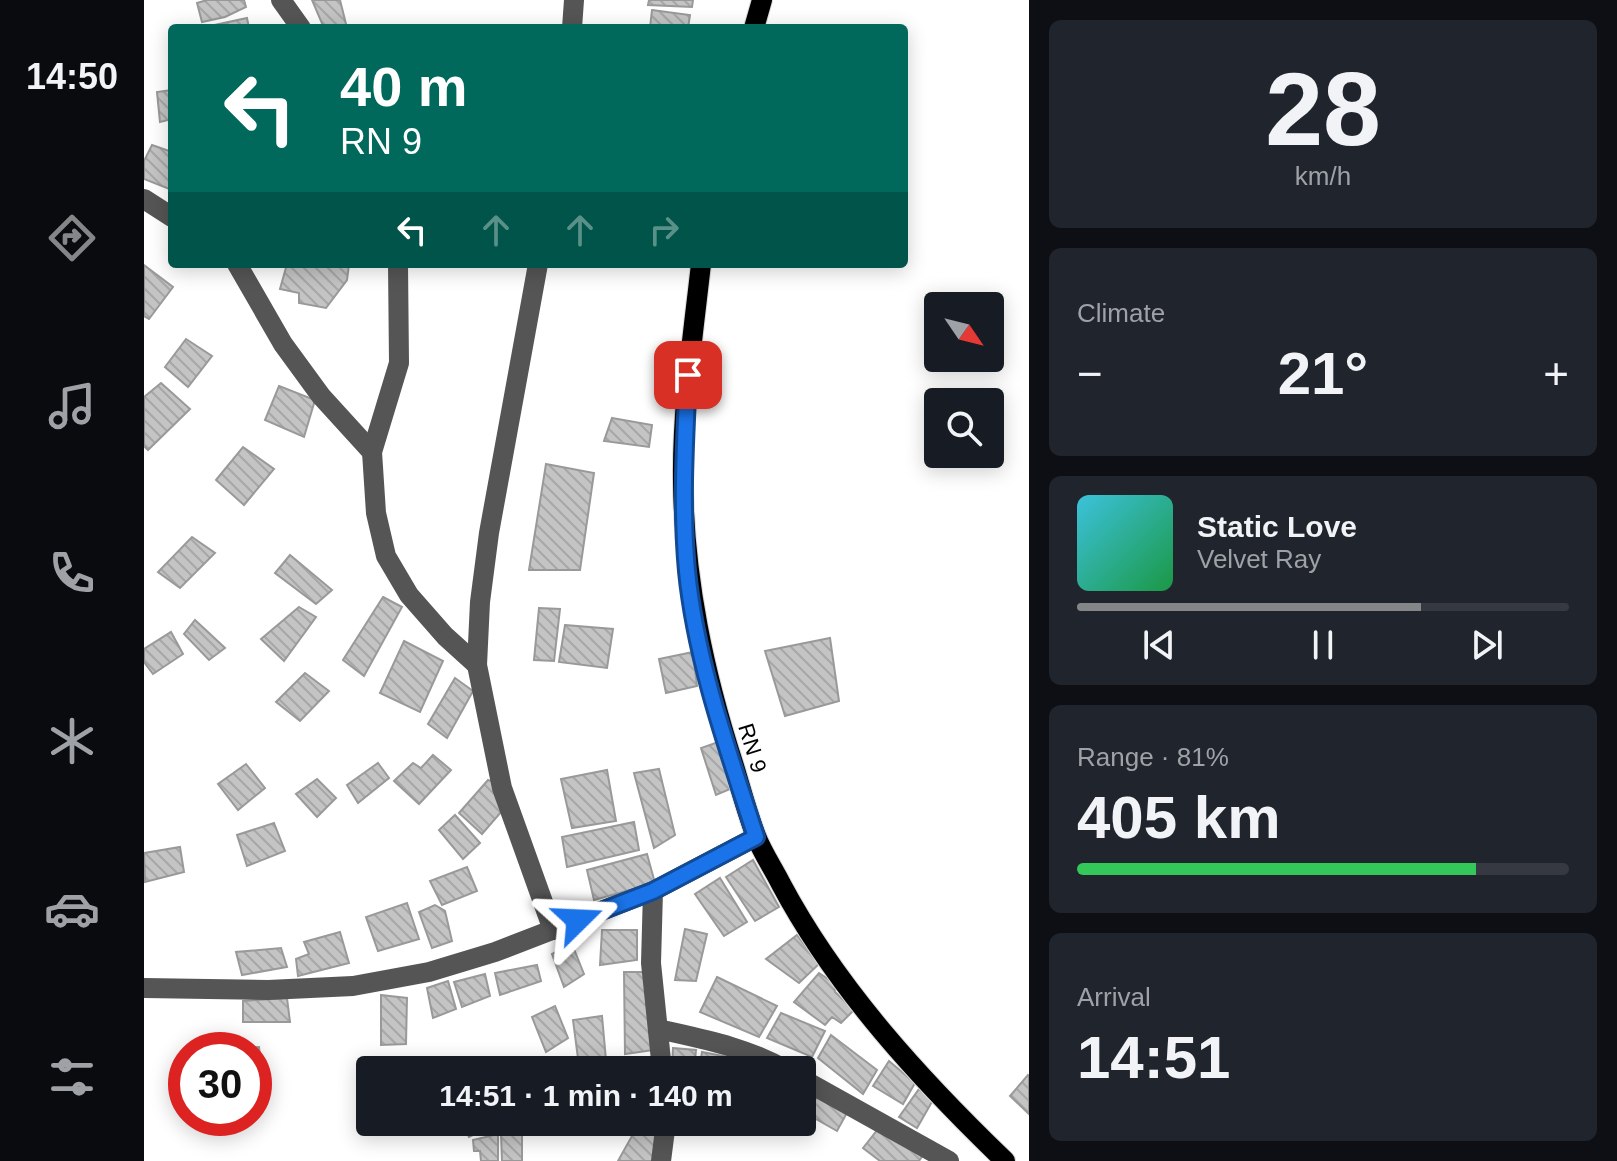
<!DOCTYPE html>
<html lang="en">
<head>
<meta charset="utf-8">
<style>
  :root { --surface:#171b24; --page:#20242c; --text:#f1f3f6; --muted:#9ea1a6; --line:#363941; --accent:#858687 }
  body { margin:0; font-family:Helvetica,sans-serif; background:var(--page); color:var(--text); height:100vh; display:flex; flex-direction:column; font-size:30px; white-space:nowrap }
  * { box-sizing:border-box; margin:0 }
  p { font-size:26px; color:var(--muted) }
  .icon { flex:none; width:44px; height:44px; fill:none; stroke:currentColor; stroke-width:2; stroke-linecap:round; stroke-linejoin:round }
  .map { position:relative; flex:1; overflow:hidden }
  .details { display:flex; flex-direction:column; gap:20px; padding:20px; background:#0d0f14; width:588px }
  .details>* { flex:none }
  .hud { position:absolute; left:24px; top:24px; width:740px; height:244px; border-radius:8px; box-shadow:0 4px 20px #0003; background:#00695c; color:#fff; overflow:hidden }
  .needle { width:52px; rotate:125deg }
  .fabs { position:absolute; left:780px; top:292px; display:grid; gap:16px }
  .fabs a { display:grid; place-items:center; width:80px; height:80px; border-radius:8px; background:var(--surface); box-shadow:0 4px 20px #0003; font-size:40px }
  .speed { position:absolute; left:24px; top:1032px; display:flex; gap:16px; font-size:40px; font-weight:700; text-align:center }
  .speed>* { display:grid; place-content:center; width:104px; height:104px; border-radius:50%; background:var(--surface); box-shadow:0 4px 20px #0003; line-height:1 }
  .speed .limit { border:12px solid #d22; background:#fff; color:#111 }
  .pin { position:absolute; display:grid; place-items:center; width:68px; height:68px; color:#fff; margin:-34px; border-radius:16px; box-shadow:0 4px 12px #0006 }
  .me { position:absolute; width:88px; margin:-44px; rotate:69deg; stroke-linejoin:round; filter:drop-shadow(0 0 6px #0008) }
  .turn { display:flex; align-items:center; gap:28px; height:168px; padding:0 40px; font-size:36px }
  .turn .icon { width:104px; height:104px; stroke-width:2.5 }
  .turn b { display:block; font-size:56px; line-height:68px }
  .lanes { display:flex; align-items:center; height:76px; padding:0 40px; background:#0003; justify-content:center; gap:40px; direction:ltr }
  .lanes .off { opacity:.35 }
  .big { font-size:60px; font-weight:800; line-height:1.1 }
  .details .card { flex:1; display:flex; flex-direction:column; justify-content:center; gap:12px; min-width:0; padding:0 28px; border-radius:12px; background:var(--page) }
  .details .dial { align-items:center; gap:0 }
  .dial b { font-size:104px; line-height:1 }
  .song { display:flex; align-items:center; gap:24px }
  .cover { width:96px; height:96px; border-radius:12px; background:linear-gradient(135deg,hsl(190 70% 55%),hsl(140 70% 35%)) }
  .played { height:8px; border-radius:4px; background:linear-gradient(90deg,var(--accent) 70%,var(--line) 70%) }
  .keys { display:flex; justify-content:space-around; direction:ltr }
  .heat { display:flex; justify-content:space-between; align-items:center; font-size:44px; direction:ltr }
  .charge { height:12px; border-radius:6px; background:linear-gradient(90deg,#34c759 81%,var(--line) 0) }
  .trip { position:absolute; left:212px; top:1056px; width:460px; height:80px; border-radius:8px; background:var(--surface); box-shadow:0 4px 20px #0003; font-weight:800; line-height:80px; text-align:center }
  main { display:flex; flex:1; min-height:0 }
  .dock { display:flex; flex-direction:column; width:144px; justify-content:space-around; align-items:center; background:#090b0e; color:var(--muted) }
  .dock .icon { width:56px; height:56px }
  .dock .active { color:var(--accent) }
  .dock b { font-size:36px; color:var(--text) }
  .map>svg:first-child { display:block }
</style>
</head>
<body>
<main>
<nav class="dock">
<b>14:50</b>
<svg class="icon active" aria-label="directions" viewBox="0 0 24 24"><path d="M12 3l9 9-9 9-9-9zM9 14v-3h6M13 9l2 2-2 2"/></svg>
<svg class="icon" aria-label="music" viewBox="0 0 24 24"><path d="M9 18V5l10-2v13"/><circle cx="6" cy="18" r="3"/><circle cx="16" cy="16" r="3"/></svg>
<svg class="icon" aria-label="phone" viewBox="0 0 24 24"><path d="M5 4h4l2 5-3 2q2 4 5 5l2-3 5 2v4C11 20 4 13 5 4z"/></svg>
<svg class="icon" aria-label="climate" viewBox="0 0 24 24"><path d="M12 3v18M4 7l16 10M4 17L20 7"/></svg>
<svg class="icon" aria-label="car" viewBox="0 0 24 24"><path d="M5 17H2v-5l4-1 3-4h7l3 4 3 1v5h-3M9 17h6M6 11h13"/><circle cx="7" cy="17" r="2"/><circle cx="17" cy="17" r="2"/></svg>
<svg class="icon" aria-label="filters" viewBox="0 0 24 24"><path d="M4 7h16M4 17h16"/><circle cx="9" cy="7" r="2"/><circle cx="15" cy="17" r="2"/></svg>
</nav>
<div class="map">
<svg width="885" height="1161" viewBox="0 0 885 1161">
  <defs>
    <pattern id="building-back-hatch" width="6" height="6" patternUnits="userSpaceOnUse" patternTransform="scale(2)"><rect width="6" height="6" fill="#c4c4c4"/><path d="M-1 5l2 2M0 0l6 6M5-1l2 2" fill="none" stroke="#a7a7a7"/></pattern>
  </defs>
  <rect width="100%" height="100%" fill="#fff"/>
  <!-- building -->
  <g fill="url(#building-back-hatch)" stroke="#999" stroke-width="2">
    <polygon points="63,0 100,0 102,7 81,17 58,22 53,3"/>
    <polygon points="168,0 196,0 203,28 180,28"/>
    <polygon points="505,0 549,0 548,7 504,5"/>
    <polygon points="508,10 546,15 544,28 506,28"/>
    <polygon points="103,18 105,28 67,28 66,26"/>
    <polygon points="28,90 28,119 16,122 13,92"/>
    <polygon points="8,145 28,152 28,190 0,179 0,161"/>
    <polygon points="143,264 205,264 203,280 182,308 155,303 155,293 136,289"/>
    <polygon points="0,265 29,287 5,319 0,316"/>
    <polygon points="42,339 68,356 44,387 21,367"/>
    <polygon points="17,383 46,409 4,450 0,446 0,397"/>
    <polygon points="135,386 171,400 160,437 121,420"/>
    <polygon points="468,418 508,425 505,447 460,441"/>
    <polygon points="99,447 130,469 100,505 72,480"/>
    <polygon points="402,464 450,473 436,570 385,570"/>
    <polygon points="48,537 71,553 36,588 14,572"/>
    <polygon points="146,555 188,590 172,604 131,573"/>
    <polygon points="239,597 258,607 220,676 199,660"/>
    <polygon points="155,607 172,617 140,661 117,639"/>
    <polygon points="395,608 416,609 410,661 390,660"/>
    <polygon points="51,620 81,648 65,660 40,634"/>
    <polygon points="421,625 469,629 463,668 415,662"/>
    <polygon points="27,632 39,654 9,674 0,662 0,649"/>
    <polygon points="686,638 695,701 641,716 621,651"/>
    <polygon points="260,641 299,661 276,712 236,693"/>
    <polygon points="549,652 553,686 522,693 515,659"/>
    <polygon points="161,673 185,691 156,721 132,702"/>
    <polygon points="311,678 329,691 303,738 284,724"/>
    <polygon points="577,741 591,787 572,795 557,748"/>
    <polygon points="289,755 307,770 275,804 250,781 269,763 277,768"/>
    <polygon points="234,763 245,778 214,803 203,785"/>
    <polygon points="102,764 121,788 94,810 74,784"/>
    <polygon points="515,769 531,835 510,848 490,773"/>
    <polygon points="463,770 472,821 428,828 417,779"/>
    <polygon points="173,779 192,798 173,817 152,794"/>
    <polygon points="344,780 352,783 358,811 338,834 315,813"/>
    <polygon points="311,815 336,843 319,859 295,830"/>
    <polygon points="490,822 495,850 423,867 418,837"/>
    <polygon points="130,823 141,851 103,866 93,835"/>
    <polygon points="36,847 40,872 1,882 0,853"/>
    <polygon points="503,854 511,883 450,900 443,870"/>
    <polygon points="609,860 635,907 611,921 582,877"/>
    <polygon points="323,867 333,891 298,905 286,881"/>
    <polygon points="576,878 603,922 580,936 551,894"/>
    <polygon points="263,903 275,939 234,951 222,917"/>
    <polygon points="291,905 301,911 308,941 288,948 275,912"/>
    <polygon points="541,929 563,934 552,981 531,980"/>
    <polygon points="458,930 493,930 493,960 456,965"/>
    <polygon points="196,932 205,963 154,976 152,959 165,954 160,942"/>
    <polygon points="653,935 675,964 655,983 622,959"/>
    <polygon points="428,944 440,974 420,987 408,954"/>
    <polygon points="137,948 143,967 98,975 92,952"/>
    <polygon points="393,965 397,981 356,995 351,973"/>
    <polygon points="480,972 504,972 510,1050 481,1054"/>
    <polygon points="675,973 690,983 691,992 710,1010 697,1023 688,1017 681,1025 650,1002"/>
    <polygon points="341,974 346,996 318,1007 310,982"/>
    <polygon points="573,977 633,1006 615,1037 556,1012"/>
    <polygon points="304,981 312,1009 289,1018 283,988"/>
    <polygon points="237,995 263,998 262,1044 237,1045"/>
    <polygon points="143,998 146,1022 99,1022 99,1001"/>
    <polygon points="411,1006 424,1038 402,1052 388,1017"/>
    <polygon points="637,1013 681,1031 668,1057 623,1038"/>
    <polygon points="458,1016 462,1060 435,1066 429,1020"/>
    <polygon points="687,1035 733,1070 719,1094 674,1058"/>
    <polygon points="115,1047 119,1086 110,1087 110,1050 98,1050 98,1048"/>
    <polygon points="529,1048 552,1050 550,1070 528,1070"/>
    <polygon points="558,1052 595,1059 592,1070 555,1070"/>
    <polygon points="509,1060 510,1070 468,1070 468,1066"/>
    <polygon points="745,1061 771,1083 759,1104 729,1086"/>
    <polygon points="884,1075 885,1076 885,1114 866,1096"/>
    <polygon points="775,1089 789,1100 773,1128 755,1117"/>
    <polygon points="674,1095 704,1111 693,1131 663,1114"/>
    <polygon points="317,1122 355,1122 325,1137"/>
    <polygon points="490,1122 515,1122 510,1161 474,1161 488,1136"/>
    <polygon points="537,1122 557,1122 558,1127 538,1133"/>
    <polygon points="734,1129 779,1155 775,1161 736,1161 719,1148"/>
    <polygon points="354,1134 354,1161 337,1161 336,1151 330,1151 329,1140"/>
    <polygon points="357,1134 378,1135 378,1161 358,1161"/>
  </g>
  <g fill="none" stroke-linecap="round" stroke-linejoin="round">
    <!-- major casing -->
    <g stroke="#dbdbdb" stroke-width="22">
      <g id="major">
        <polyline points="610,28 618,0"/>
        <path d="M557,264c-8,72 -19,145 -18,217 1,99 21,192 51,285 7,23 13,47 22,70 6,16 17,32 25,48 56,105 139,195 224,277"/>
      </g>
    </g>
    <!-- minor -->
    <g stroke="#555" stroke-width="20">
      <polyline points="137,0 157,28"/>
      <polyline points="428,28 430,0"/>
      <polyline points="0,199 28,217"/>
      <polyline points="93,264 139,344 177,396 228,452"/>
      <polyline points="254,264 255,363 228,452 232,513 242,556 265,595 301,636 333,665"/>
      <polyline points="394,264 345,533 336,602 333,665 358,788 409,930"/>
      <polyline points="509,891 507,963 518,1070"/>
      <polyline points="0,988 124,990 209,986 285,972 351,952 509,891 612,837"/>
      <path d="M514,1029c44,10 88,18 128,41"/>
      <polyline points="658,1079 805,1161"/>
      <polyline points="517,1161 522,1122"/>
    </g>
    <!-- major -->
    <use href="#major" stroke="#000" stroke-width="20"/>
  </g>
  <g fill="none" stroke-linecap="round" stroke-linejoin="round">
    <!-- route casing -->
    <g stroke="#114b97" stroke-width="20">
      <path id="route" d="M434,920l75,-29 103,-54c-28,-87 -60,-175 -69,-266 -6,-65 -2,-130 1,-196"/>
    </g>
    <!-- route -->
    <use href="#route" stroke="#1a73e8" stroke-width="14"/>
  </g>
  <g text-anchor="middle" stroke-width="7" stroke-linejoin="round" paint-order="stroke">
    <!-- street labels -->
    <g font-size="22" fill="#000" stroke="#fff">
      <text transform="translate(609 748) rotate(73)" y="8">RN 9</text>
    </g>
  </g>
</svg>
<div class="fabs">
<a><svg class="needle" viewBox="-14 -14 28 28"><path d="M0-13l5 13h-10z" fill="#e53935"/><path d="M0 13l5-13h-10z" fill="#9ea1a6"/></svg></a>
<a><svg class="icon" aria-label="search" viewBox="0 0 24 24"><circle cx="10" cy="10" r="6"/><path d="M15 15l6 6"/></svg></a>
</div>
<div class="speed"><div class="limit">30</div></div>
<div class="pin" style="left:544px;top:375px;background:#d93025"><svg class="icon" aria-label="arrive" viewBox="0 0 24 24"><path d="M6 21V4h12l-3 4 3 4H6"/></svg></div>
<svg class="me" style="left:434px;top:920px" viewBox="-20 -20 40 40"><path d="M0-17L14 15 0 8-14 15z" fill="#1a73e8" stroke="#fff" stroke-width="4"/></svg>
<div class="trip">14:51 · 1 min · 140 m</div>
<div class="hud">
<div class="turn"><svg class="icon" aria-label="left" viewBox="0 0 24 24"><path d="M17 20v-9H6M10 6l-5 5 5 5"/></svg><div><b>40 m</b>RN 9</div></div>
<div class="lanes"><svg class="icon" aria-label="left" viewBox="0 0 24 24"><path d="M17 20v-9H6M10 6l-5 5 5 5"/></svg><svg class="icon off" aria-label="ahead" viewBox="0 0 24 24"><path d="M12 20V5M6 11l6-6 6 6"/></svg><svg class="icon off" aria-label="ahead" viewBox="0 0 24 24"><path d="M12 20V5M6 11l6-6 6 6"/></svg><svg class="icon off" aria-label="right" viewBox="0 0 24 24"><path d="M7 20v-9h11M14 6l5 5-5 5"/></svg></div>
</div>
</div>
<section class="details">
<div class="card dial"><b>28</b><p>km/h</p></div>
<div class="card"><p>Climate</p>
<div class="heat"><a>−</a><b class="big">21°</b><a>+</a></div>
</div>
<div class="card">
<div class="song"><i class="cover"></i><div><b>Static Love</b><p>Velvet Ray</p></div></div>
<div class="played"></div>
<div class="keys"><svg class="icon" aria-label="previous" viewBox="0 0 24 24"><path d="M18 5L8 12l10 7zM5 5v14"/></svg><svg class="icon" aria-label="pause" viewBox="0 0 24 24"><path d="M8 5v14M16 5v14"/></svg><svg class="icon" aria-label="next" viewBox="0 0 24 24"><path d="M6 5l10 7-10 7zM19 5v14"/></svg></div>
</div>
<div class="card"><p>Range · 81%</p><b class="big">405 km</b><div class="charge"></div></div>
<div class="card"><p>Arrival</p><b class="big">14:51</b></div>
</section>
</main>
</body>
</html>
